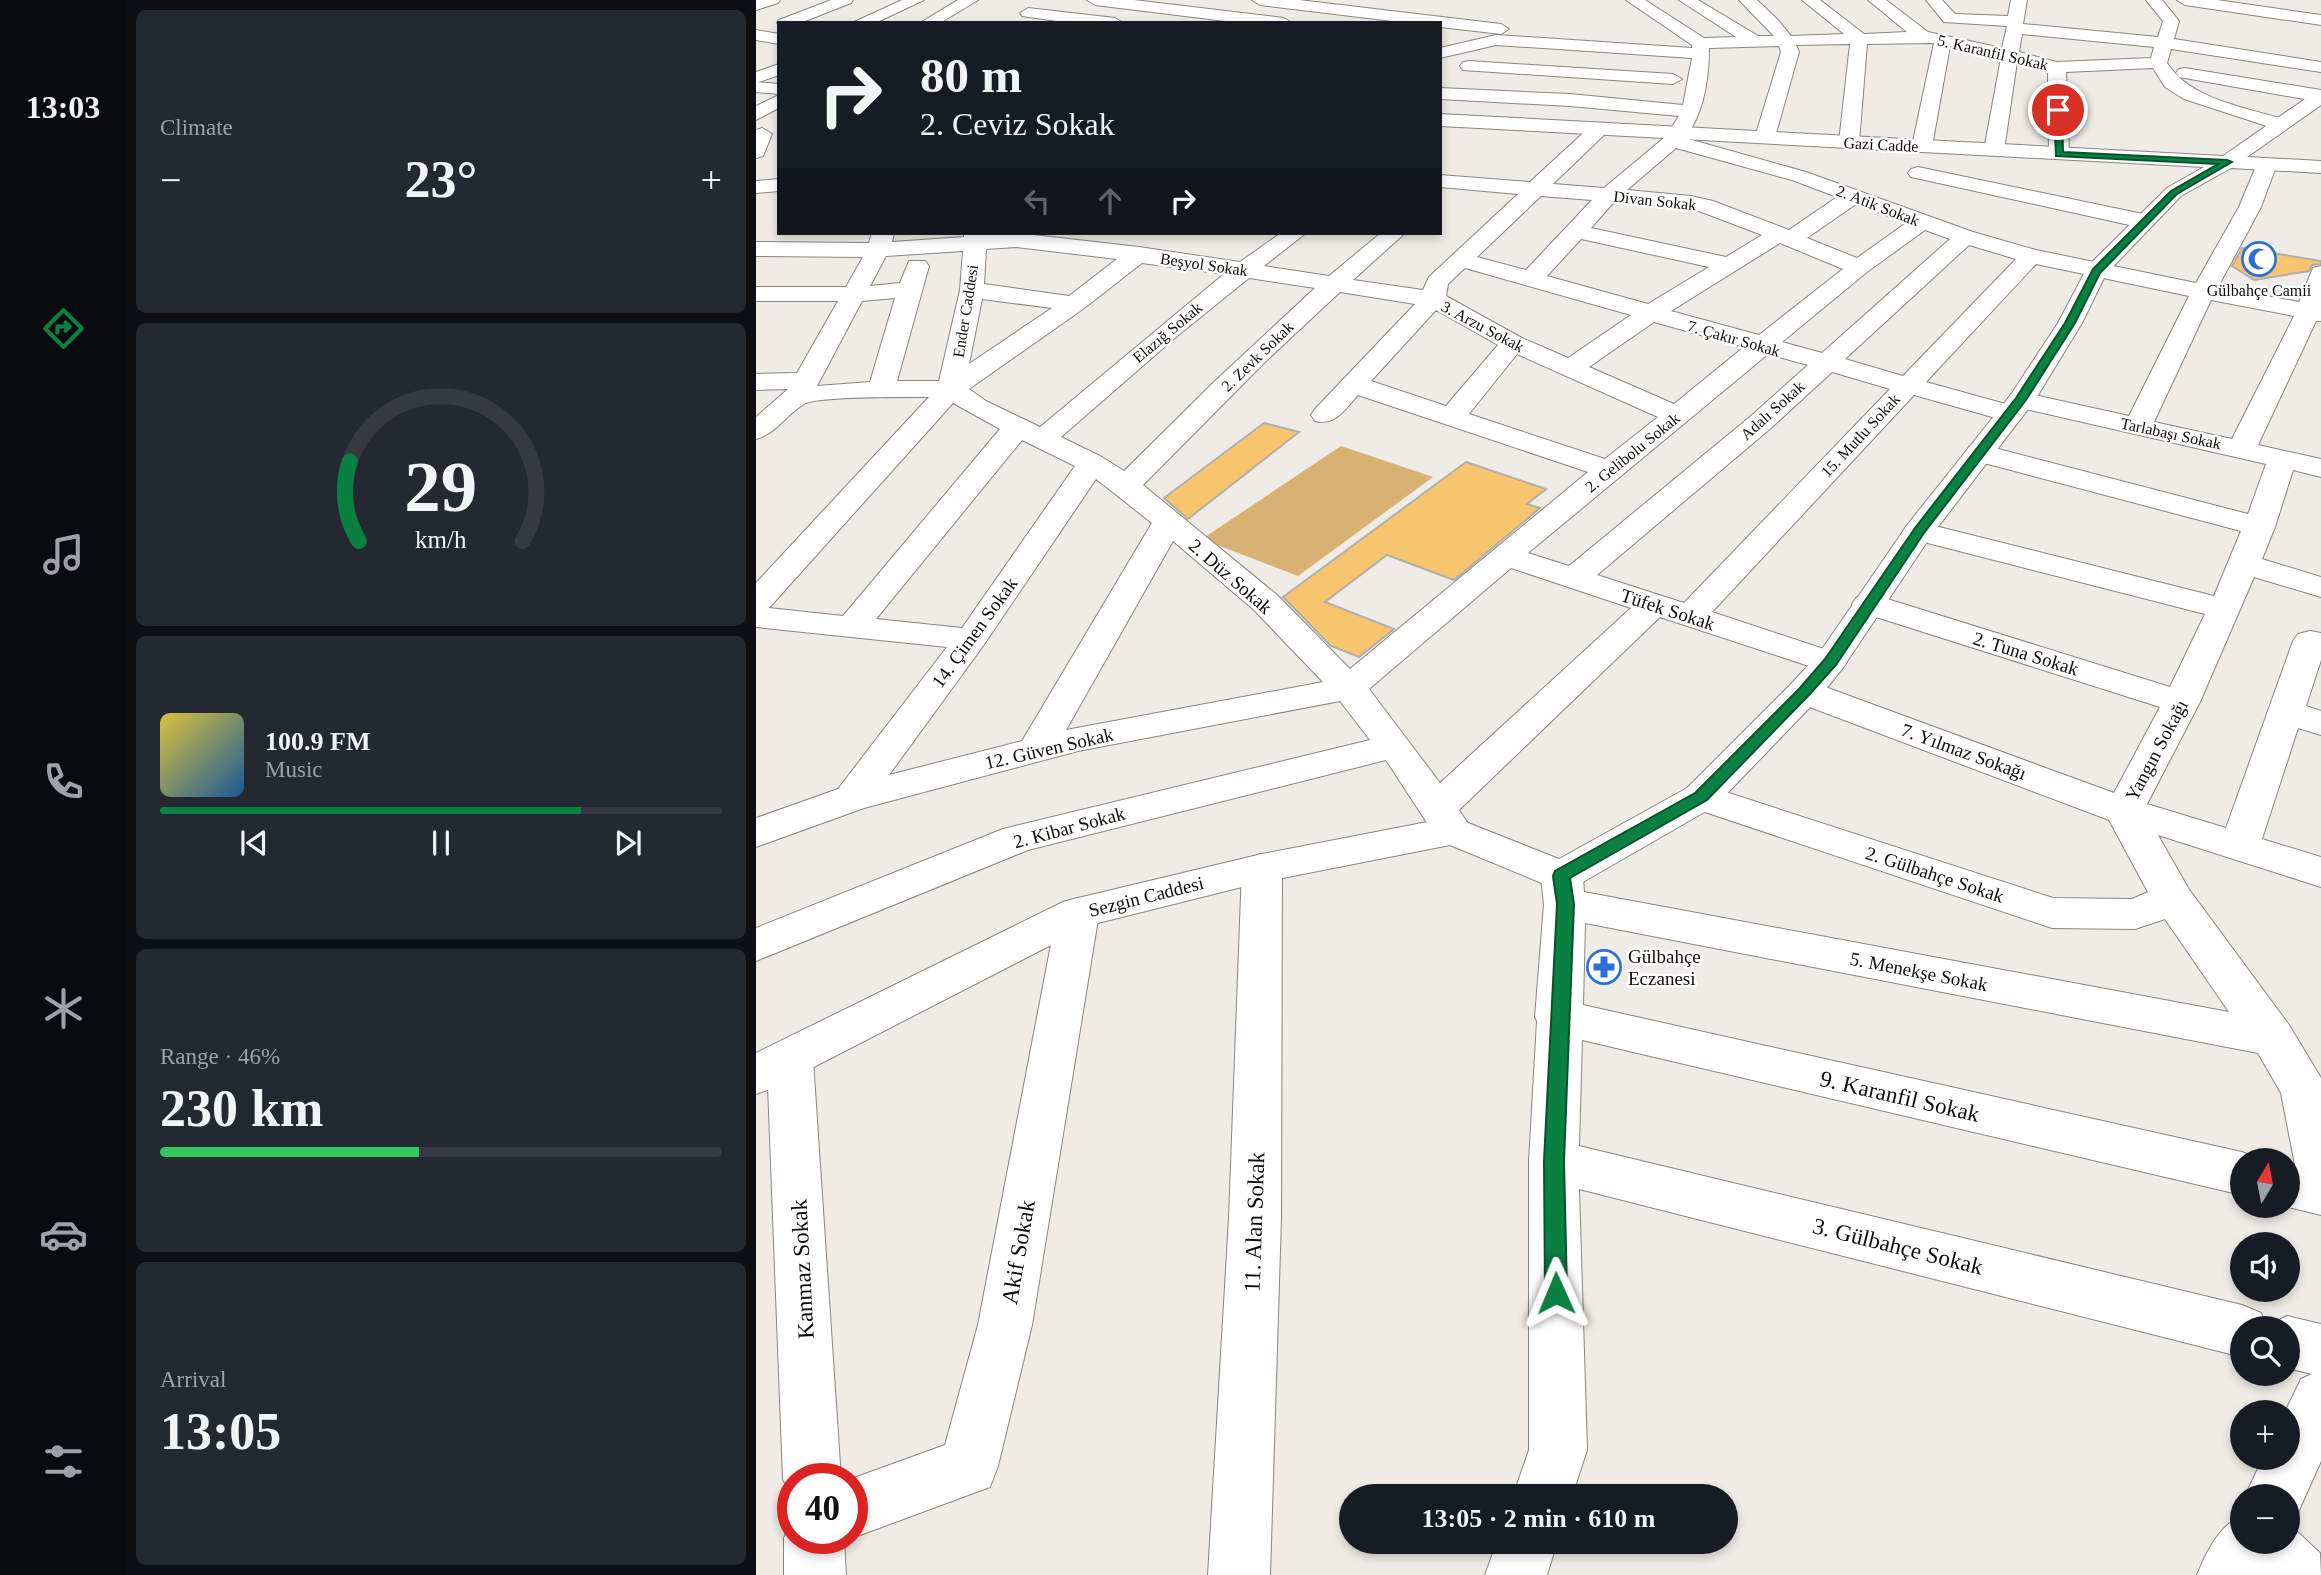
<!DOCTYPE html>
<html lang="en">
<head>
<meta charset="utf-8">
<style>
  :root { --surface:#171b24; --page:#242831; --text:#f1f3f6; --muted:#9ea1a6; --line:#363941; --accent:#0b8043 }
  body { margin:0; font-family:"Times New Roman",serif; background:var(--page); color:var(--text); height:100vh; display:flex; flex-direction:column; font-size:26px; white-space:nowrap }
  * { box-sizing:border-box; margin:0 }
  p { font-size:23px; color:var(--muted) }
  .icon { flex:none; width:38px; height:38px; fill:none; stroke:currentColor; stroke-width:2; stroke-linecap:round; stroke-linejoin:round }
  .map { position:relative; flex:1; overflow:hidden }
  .details { display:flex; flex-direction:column; gap:10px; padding:10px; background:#0d0f14; width:630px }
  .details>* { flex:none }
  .guide { position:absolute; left:21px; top:21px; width:665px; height:214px; border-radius:0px; box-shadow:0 4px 10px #0003; background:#171b24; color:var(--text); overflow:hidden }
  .needle { width:46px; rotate:10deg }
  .buttons { position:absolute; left:1474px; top:1148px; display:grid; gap:14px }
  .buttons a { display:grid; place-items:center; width:70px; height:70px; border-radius:50%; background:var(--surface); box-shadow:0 4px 10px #0003; font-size:35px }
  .speed { position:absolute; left:21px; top:1463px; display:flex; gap:14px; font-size:35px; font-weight:700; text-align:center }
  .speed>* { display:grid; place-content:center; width:91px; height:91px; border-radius:50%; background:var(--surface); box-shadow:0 4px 10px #0003; line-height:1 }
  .speed .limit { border:10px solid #d22; background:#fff; color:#111 }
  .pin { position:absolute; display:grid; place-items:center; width:60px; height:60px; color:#fff; margin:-30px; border:4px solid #fff; border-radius:50%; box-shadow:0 2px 7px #0007 }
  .me { position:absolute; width:77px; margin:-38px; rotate:359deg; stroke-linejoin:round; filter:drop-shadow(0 0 5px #0008) }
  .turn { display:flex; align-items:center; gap:24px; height:147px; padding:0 28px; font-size:32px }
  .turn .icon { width:91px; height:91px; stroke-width:2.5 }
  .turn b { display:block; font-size:49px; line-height:60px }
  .lanes { display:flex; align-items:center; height:66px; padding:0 28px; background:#0003; justify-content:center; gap:35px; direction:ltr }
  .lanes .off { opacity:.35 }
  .big { font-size:52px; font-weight:800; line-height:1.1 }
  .details .tile { flex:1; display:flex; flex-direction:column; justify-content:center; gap:10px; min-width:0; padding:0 24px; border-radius:10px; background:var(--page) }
  .details .dial { align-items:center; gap:0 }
  .dial svg { height:182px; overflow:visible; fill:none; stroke:var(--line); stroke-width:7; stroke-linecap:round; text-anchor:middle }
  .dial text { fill:var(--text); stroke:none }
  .song { display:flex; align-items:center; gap:21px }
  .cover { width:84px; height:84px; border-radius:10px; background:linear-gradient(135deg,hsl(50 70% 55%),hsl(210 70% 35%)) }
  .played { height:7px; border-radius:4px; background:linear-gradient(90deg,var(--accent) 75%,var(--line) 75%) }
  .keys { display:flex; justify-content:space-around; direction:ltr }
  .heat { display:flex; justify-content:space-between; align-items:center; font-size:38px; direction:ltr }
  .charge { height:10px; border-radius:5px; background:linear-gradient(90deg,#34c759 46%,var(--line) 0) }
  .trip { position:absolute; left:583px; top:1484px; width:399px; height:70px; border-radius:35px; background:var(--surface); box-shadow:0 4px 10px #0003; font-weight:800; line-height:70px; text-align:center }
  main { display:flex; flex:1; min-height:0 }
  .menu { display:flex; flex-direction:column; width:126px; justify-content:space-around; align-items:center; background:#090b0e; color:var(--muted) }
  .menu .icon { width:49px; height:49px }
  .menu .selected { color:var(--accent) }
  .menu b { font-size:32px; color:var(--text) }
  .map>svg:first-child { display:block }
</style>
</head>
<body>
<main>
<nav class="menu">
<b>13:03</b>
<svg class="icon selected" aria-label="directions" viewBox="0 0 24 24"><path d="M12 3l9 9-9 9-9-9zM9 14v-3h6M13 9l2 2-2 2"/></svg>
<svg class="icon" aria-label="music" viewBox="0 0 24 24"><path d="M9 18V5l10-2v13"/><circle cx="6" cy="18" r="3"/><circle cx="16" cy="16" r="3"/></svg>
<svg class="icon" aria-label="phone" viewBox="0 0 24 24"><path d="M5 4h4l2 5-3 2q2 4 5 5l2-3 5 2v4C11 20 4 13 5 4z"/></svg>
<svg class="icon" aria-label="climate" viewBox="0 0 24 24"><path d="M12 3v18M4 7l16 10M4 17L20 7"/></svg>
<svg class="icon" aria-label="car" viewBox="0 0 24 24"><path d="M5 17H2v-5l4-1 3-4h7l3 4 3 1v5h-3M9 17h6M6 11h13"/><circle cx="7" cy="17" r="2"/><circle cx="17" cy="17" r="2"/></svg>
<svg class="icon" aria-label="filters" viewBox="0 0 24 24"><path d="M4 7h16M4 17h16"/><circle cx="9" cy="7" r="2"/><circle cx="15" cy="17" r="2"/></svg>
</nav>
<section class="details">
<div class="tile"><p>Climate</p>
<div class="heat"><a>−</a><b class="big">23°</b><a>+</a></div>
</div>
<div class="tile dial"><svg viewBox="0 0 100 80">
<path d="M14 69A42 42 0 1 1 86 69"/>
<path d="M14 69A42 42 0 0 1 10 34" stroke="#0b8043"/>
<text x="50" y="56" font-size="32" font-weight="700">29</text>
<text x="50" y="72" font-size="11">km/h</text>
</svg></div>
<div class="tile">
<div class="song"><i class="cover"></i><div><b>100.9 FM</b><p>Music</p></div></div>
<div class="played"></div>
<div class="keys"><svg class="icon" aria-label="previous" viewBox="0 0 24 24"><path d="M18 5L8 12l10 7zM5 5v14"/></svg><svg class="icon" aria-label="pause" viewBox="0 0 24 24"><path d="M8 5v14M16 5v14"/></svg><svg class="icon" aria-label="next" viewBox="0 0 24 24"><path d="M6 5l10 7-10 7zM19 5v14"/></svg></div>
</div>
<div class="tile"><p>Range · 46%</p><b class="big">230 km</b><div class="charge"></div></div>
<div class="tile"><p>Arrival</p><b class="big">13:05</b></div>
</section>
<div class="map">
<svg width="1565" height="1575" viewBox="0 0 1565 1575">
  <rect width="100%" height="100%" fill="#efebe6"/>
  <!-- green -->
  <polygon fill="#d7b273" points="585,446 677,477 542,576 446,539"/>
  <!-- building -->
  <g fill="#f6c56d" stroke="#b2afaa" stroke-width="2">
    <polygon points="1486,248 1565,261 1565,264 1556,265 1553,271 1498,280 1476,266"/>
    <polygon points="508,423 543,432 432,519 408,498"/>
    <polygon points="710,462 790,489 771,504 784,508 698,580 631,555 569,602 638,629 603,657 575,646 527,597"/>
  </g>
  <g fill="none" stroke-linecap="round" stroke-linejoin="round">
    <!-- minor casing -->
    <g stroke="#898681" stroke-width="2">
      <g id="minor">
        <polygon points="0,0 24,0 22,3 0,10"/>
        <polygon points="75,0 97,0 95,3 44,23 23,23 23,26 21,23 23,20"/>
        <polygon points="146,0 168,0 119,23 96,23"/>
        <polygon points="202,0 222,0 184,23 164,23"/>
        <polygon points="331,0 378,0 528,18 536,23 486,23 339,5"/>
        <polygon points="496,0 543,0 745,24 753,29 745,34 684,27 684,23 653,23 504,5"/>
        <path d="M870,0h19l59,38 32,-1 -57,-37h19l60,36h16l-35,-36h18l21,20 13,16 53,-2 -42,-34h18l44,34 43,-2 -39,-32h18l42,32 74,16 5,-22 -63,-4 -18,-22h16l13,14 53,2 3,-16h16l-4,24 135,13 5,-16 -17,-21h16l17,21 -5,18 147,23v10l-150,-23 -4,14c24,37 78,44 119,57l3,4 -3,4 -7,2 -95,-31 -19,-12 -12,-19 -87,4 3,82 -3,4h-14l-3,-4 -1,-84 -31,-8 -13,88 -3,4h-14l-3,-4 17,-92 -51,-12 -18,100 -3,4h-14l-3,-4 22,-103 -67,1 -8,98 -3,4h-14l-3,-4 11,-98 -54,1 3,7 -24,85 -10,6 -10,-6 26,-85 -2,-6 -70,2c0,31 -5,65 -24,90l121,34 167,60 63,18 160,33 43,-76 18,-43 3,-4h14l3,4 -16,43 -43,80 81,15 14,-34 8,-2v55h-5l-58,124 63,14v18l-28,-7 -18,57 -13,32 59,18v20l-67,-20 -54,125 -53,102 79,24 67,-187 5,-7 12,-3 11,2v27l-15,46 15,5v24l-23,-7 -36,111 59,18v30l-163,-52 30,53 101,137 32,53v137l-37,-9h3v-43l8,2 -14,-72 -23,-40 -673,-130 -2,82 659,147 18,8h-18v35l-660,-155 -3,106 663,159 19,8 6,13 20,-10 34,8v137l-25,56 -9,3v-24h-42l18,-38h24v-46h-2l16,-33 11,-5 -25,-6v-40h-45v29l-663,-168 8,261 -15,46h-59l16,-46v-289l8,-140 -2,-4 9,-113 -3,-26 6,-10 15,-5 15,5 6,10 1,14 645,120 -64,-93 -30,10 -83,-1 -365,-122 -5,-9 5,-9 14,-4 352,114 79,1 16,-7 -39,-72 -318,-120 -5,-8 5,-8 13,-3 13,3 297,109 46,-86 -303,-96 -5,-7 5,-7 12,-3 12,3 289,90 35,-73 -297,-76 -5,-7 5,-7 11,-2 295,74 27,-65 -272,-72 -4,-6 4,-6 10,-3 269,70 18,-50 -245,-56 -10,-2 -4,-6 4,-6 10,-2 108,24 60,-120 -153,-32 -110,118 94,26 4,6 -4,6 -10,2 -96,-27 -202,217 130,43 5,7 -5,7 -12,4 -12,-4 -158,-52 -201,193 14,21 -6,10 -14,4 -14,-4 -53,-81 -358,90 -272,111v-33l247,-99 367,-89 -30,-39 -262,50 -214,57 -108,39v-29l82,-29 109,-142 -191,-20v-44l173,-186c-21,0 -112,-1 -125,7 -18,11 -28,30 -48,35v-22l32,-28 -32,1v-16l41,-1 41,-72h-82v-14h90l17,-30 -107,-1v-14l113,1 3,-10h22l-2,9 72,-5v-4h22v2l30,-2 123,14 101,15 41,-29h25l-42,33 65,10 52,-43h24l-52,47 70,10 6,-13 89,-83 -78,-7v-12l90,7 63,-58h14l3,4 -3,4 -54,52 51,4 61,-51 14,-21 -109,-10 -130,-7v-11l130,6 113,11 9,-47 -196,-13 -56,13v-10l56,-13 196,13v-3zM1266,34l132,13 -3,11 -94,4 -38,-10zM920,148l116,32 45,17 -48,33 -76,-29 -22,-5 -64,-6zM785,196l51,4 -66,70 -49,-13zM858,202l77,6 71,27 -36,22 -135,-29zM1100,204l50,19 -49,35 -50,-20zM1169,230l25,9 -128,114 -40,-11 85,-70zM825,239l128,28 -61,37 -101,-28zM1024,243l63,26 -84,66 -88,-24zM1213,245l47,14 -113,117 -58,-17zM260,247l101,12 -48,37 -85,-12 2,-35zM207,251l-3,39 -21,91h-42l32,-115 -4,-5h-16l-9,22 -30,3 16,-30zM386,263l82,11 -184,153 -54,-26 -17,-12 114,-80zM709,268l166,47 -63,43 -46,-20 -76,-42 2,-12zM493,278l66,10 -101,94 -90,89 -22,-14 -41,-20 115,-100zM584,292l75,12 -100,105 -4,6 4,6c21,5 30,-12 43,-26l230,77 -238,197 -73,-74 -134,-110 123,-124zM139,298l-25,84 -53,4 45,-85zM226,299l70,9 -83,56zM1455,300l83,16 -62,123 -78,-17zM680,310l62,35 -52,61 -75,-25zM898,322l90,25 -70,57 -85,-37zM761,354l141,63 -53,42 -136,-45zM1012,354l40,11 -57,51 -182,150 -41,-13zM1076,372l58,17 -206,214 -87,-28 174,-147zM197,403l47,26 -157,187 -74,-8zM266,440l53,26 -113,162 -86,-9zM340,479l56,44 -130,218 -133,34 94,-129zM417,541l80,68 70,73 -257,48zM755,568l120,40 -191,175 -71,-94z"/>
        <polygon points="1421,0 1461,0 1565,15 1565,25 1429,5"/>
        <polygon points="272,8 359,18 367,23 315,23 266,16 264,13"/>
        <polygon points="0,30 23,34 23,44 0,40"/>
        <polygon points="713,61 917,74 926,79 917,84 707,70 704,66 707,62"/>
        <polygon points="23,64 23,75 0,83 0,72"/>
        <polygon points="1429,68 1565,90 1565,102 1423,77 1420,73 1423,69"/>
        <polygon points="23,95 23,108 0,120 0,106"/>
        <polygon points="6,128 16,134 7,156 0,158 0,130"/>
        <polygon points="1162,167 1387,214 1395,216 1398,221 1395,226 1387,228 1155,177 1152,173 1155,169"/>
        <polygon points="23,179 23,191 0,193 0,181"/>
        <polygon points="506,854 520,858 526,868 525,1218 514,1575 452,1575 473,1218 486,868 492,858"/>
        <polygon points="322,898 337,902 343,913 276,1325 242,1466 234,1487 96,1538 95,1479 189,1445 222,1325 301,913 307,902"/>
        <polygon points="34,1041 50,1047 57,1060 85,1479 37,1479 37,1500 27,1479 11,1060 18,1047"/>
        <path d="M1486,1516v26h45v-20l33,31 1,22h-124c9,-22 22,-50 45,-59z"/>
        <polygon points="37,1517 37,1538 88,1538 90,1575 28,1575 28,1538"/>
        <polygon points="741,1542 801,1542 791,1575 729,1575"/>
      </g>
    </g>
    <!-- major casing -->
    <g stroke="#898681" stroke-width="2">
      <g id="major">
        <polygon points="0,82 23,84 23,94 0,92"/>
        <polygon points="1565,90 1565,105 1491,157 1565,161 1565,173 1475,168 1425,196 1350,274 1326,323 1279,400 1175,536 1086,669 1061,700 959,806 820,886 805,891 694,845 506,882 334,925 17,1088 0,1094 0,1053 307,902 322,898 506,854 697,817 803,859 931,788 1035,684 1062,655 1152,524 1254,396 1302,323 1332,266 1411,188 1448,167 684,126 684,114 1467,156 1559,92"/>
      </g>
    </g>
    <!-- minor -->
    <use href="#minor" fill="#fff" fill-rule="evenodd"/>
    <!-- major -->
    <use href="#major" fill="#fff" fill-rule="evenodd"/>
  </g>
  <!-- route -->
  <polygon fill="#0b8043" stroke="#07532c" stroke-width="2" points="1302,108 1306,110 1307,152 1471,160 1476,162 1421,194 1344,273 1319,323 1270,400 1168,533 1080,665 1053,695 951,800 814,878 818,904 808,1161 811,1293 808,1300 800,1303 792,1300 789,1293 788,1161 801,904 797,876 799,871 939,793 1043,689 1069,659 1159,528 1260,398 1309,323 1337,269 1415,191 1462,164 1300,156 1298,110"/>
  <!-- icons -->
  <defs>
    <g id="mosque-ring" transform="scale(1.75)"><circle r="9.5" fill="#fff" stroke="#2e6edb" stroke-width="1.5"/><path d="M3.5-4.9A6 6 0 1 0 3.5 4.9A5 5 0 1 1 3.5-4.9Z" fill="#2e6edb"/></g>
    <g id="pharmacy-ring" transform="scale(1.75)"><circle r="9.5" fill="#fff" stroke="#2e6edb" stroke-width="1.5"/><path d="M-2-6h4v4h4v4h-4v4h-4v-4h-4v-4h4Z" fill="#2e6edb"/></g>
  </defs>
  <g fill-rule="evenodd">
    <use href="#mosque-ring" x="1503" y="259"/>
    <use href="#pharmacy-ring" x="848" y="967"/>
  </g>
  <g text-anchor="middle" stroke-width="5" stroke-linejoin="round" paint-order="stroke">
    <!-- far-street labels -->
    <g font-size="16" fill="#0d0c0a" stroke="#fff">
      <text transform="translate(1237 52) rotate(13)" y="6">5. Karanfil Sokak</text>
      <text transform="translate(1125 144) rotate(3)" y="6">Gazi Cadde</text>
      <text transform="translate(899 200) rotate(6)" y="6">Divan Sokak</text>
      <text transform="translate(1122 205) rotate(21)" y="6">2. Atik Sokak</text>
      <text transform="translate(448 264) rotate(8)" y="6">Beşyol Sokak</text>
      <text transform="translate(209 311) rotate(-81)" y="6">Ender Caddesi</text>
      <text transform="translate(727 326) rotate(28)" y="6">3. Arzu Sokak</text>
      <text transform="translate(411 332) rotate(-40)" y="6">Elazığ Sokak</text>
      <text transform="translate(978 338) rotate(16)" y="6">7. Çakır Sokak</text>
      <text transform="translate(501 356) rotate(-44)" y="6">2. Zevk Sokak</text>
      <text transform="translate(1016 410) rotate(-42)" y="6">Adalı Sokak</text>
      <text transform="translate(1415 433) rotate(12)" y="6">Tarlabaşı Sokak</text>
      <text transform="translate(1104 435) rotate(-47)" y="6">15. Mutlu Sokak</text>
      <text transform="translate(876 452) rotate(-39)" y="6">2. Gelibolu Sokak</text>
    </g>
    <!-- far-poi labels -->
    <g font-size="16" fill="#0d0c0a" stroke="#fff">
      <text x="1503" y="296">Gülbahçe Camii</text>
    </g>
    <!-- street labels -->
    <g font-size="19" fill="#0d0c0a" stroke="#fff">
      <text transform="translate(475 576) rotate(41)" y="7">2. Düz Sokak</text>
      <text transform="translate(912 609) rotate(18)" y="7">Tüfek Sokak</text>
      <text transform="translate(218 632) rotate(-54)" y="7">14. Çimen Sokak</text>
      <text transform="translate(1270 653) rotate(17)" y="7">2. Tuna Sokak</text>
      <text transform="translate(293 748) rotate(-13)" y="7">12. Güven Sokak</text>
      <text transform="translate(1400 750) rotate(-62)" y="7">Yangın Sokağı</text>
      <text transform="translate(1208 751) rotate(20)" y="7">7. Yılmaz Sokağı</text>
      <text transform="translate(313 827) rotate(-15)" y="7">2. Kibar Sokak</text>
      <text transform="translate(1179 874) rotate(18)" y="7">2. Gülbahçe Sokak</text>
      <text transform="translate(390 896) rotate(-14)" y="7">Sezgin Caddesi</text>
      <text transform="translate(1163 971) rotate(11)" y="7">5. Menekşe Sokak</text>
    </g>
    <!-- poi labels -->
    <g font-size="19" fill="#0d0c0a" stroke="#fff" text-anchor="start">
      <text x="872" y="963">Gülbahçe<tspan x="872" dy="22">Eczanesi</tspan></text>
    </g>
    <!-- near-street labels -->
    <g font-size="23" fill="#0d0c0a" stroke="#fff">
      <text transform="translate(1144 1096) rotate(13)" y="8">9. Karanfil Sokak</text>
      <text transform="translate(498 1222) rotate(-88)" y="8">11. Alan Sokak</text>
      <text transform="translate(1142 1246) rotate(14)" y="8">3. Gülbahçe Sokak</text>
      <text transform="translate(262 1252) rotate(-80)" y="8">Akif Sokak</text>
      <text transform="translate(46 1269) rotate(-93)" y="8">Kanmaz Sokak</text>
    </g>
  </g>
</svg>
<div class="buttons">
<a><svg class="needle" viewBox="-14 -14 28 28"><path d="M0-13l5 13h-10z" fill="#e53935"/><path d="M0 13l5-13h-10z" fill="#9ea1a6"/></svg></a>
<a><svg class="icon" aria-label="sound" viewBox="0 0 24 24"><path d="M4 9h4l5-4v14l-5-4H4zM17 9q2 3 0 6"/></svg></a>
<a><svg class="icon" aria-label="search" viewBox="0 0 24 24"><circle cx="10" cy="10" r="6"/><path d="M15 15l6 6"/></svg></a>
<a>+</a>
<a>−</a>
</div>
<div class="speed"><div class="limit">40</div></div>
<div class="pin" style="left:1302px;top:110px;background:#d93025"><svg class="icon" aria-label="arrive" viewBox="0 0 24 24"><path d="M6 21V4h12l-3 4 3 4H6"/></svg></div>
<svg class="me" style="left:800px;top:1293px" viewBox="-20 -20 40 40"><path d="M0-17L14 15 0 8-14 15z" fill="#0b8043" stroke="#fff" stroke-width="4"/></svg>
<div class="trip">13:05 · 2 min · 610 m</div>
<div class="guide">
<div class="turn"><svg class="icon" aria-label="right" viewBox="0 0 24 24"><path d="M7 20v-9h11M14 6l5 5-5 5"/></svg><div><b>80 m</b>2. Ceviz Sokak</div></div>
<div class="lanes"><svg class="icon off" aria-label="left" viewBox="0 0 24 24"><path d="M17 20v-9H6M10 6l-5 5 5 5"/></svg><svg class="icon off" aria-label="ahead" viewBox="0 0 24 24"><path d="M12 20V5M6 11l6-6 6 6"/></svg><svg class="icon" aria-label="right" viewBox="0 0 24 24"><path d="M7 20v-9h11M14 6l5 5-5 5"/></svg></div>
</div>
</div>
</main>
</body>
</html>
